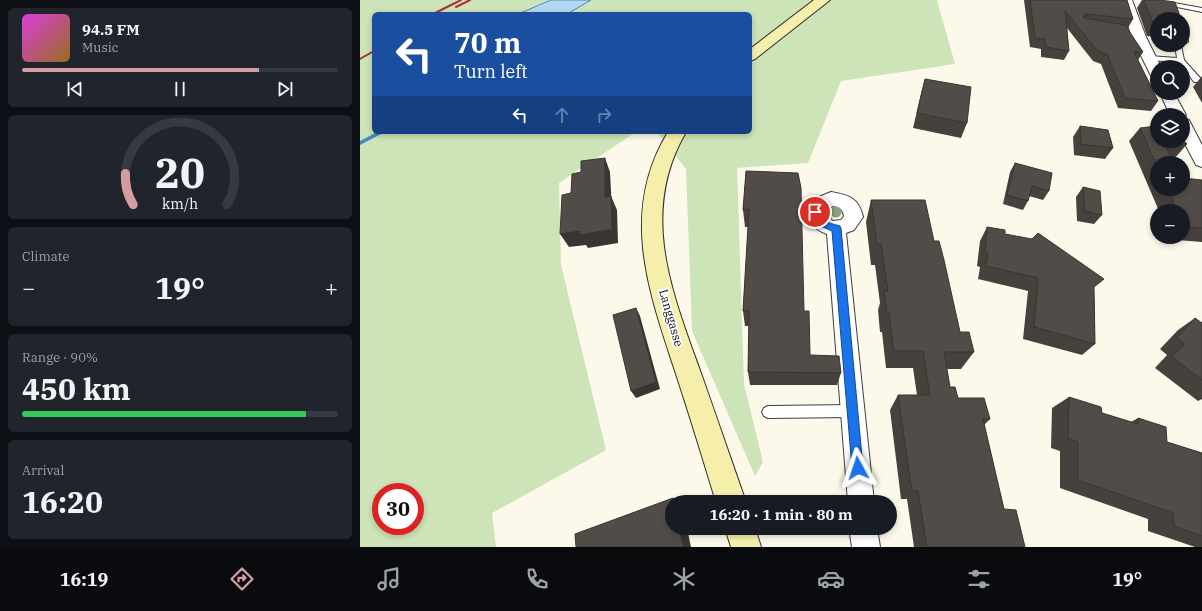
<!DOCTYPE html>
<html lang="en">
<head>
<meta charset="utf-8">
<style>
  :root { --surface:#171b24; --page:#20242c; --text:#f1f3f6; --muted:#9ea1a6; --line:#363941; --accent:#d29ca0 }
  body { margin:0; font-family:"IBM Plex Serif",serif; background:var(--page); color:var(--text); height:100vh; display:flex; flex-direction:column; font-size:15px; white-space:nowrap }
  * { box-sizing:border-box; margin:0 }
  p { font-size:13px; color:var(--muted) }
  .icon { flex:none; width:22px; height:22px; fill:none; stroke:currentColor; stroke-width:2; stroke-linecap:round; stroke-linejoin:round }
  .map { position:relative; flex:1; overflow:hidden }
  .details { display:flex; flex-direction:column; gap:8px; padding:8px; background:#0d0f14; width:360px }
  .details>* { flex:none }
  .hud { position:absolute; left:12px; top:12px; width:380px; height:122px; border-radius:6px; box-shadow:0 2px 6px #0003; background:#1a4fa0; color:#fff; overflow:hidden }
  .tools { position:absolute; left:790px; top:12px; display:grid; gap:8px }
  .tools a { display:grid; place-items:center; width:40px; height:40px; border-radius:50%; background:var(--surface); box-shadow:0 2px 6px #0003; font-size:20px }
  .speed { position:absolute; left:12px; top:483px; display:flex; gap:8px; font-size:20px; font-weight:700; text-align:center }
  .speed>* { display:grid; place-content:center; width:52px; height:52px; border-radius:50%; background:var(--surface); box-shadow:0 2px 6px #0003; line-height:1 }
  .speed .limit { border:6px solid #d22; background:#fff; color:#111 }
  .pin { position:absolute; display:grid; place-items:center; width:34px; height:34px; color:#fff; margin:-17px; border:2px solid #fff; border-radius:50%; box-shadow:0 1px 4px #0007 }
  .me { position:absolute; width:44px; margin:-22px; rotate:355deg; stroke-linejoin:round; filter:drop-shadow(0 0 3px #0008) }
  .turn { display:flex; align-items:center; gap:14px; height:84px; padding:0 16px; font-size:18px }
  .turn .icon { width:52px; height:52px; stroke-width:2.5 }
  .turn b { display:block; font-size:28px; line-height:34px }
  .lanes { display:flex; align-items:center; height:38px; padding:0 16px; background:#0003; justify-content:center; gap:20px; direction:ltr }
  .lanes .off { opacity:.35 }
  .big { font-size:30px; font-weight:700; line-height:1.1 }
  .details .tile { flex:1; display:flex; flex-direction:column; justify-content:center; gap:6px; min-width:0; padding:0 14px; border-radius:6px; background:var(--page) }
  .details .dial { align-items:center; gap:0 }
  .dial svg { height:104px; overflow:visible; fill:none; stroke:var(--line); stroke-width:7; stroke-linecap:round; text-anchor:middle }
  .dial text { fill:var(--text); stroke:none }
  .song { display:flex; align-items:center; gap:12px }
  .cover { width:48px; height:48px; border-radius:6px; background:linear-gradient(135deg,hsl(300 70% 55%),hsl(40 70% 35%)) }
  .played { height:4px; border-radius:2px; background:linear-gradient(90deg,var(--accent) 75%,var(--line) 75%) }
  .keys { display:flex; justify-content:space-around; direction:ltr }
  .heat { display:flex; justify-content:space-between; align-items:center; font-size:22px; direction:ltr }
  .charge { height:6px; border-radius:3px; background:linear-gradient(90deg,#34c759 90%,var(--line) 0) }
  .trip { position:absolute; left:305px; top:495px; width:232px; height:40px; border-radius:20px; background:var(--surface); box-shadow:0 2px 6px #0003; font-weight:700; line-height:40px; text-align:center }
  .menu { display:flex; height:64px; justify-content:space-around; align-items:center; background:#090b0e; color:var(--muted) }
  .menu .icon { width:28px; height:28px }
  .menu .current { color:var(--accent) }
  .menu b { font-size:18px; color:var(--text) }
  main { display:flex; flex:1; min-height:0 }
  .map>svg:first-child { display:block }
</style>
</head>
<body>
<main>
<section class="details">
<div class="tile">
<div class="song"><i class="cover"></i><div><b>94.5 FM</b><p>Music</p></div></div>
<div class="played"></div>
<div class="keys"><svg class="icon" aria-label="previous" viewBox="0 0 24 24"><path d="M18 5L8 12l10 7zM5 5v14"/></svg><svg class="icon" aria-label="pause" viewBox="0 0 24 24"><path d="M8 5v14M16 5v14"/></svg><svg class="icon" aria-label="next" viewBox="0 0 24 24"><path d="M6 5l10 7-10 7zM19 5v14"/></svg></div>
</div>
<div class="tile dial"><svg viewBox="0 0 100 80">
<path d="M14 69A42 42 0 1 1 86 69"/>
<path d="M14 69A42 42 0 0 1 8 45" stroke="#d29ca0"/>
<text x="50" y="56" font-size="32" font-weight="700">20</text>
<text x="50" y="72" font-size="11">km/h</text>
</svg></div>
<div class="tile"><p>Climate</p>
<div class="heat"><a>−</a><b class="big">19°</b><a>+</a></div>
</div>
<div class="tile"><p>Range · 90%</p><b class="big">450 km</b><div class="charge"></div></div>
<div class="tile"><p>Arrival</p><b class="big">16:20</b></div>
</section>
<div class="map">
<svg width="842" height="547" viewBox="0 0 842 547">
  <rect width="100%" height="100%" fill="#fdf9ea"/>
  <!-- green -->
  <g fill="#cde3b8" fill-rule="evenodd">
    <path d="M0,0h191l-33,14h-144v118h262l-77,51 2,82 45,185 -114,63 4,34h-136zM21,492h34v34h-34z"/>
    <polygon points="231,0 577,0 595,64 481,81 448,163 377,168 384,384 403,462 395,476 332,331 326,169 297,132 390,132 390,14 207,14"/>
  </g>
  <!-- water -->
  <polygon fill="#b4d8ef" stroke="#438bbe" points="191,0 231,0 207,14 158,14"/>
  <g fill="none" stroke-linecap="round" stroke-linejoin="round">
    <!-- stream -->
    <polygon fill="#438bbe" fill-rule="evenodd" points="17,132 25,132 0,145 0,141"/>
    <!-- lane casing -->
    <g stroke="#3d3d3d" stroke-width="2">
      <g id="lane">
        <polygon points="814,3 842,8 842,12 812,6 812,4"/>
        <polygon points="823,28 826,30 828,42 823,45"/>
        <polygon points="815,45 821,45 824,60 840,78 840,82 834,82 819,62 789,60 786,58 789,56 817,58"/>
        <polygon points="492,405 496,407 498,411 496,415 492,417 408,418 404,416 402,412 404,408 408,406"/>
      </g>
    </g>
    <!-- street casing -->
    <g stroke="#3d3d3d" stroke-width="2">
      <g id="street">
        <polygon points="760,0 772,0 786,37 801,67 797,67 797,78 792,77 790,74 772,37"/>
        <polygon points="800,93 814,93 826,115 823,119 823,115 810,115"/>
        <polygon points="823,119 829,120 842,145 842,167 836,165 823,140"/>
        <path d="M471,192c18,3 28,6 32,25l-9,13 -8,3 28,269h-26l-21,-268c-12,-4 -18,-11 -20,-23l7,-12zM473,206c6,1 10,3 11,10l-3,4 -8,1 -7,-6 1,-6z"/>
        <polygon points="489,528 517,528 520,547 492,547"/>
      </g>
    </g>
    <!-- secondary casing -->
    <g stroke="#2c2c2c" stroke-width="2">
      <g id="secondary">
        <polygon points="454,0 470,0 395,59 390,61 390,49"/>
        <path d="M308,132h18c-48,82 -13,163 16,244 15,42 29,84 44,126h-30c-13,-43 -26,-85 -40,-128 -27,-82 -57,-162 -8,-242z"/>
        <polygon points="365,528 395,528 401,547 371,547"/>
      </g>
    </g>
    <!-- lane -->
    <use href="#lane" fill="#fff" fill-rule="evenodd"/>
    <!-- street -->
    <use href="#street" fill="#fff" fill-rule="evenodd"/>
    <!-- secondary -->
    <use href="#secondary" fill="#f6efac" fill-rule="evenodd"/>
    <!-- rail -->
    <g stroke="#ab3236" stroke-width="2">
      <polyline points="96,7 110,0"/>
      <polyline points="73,14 101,0"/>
      <polyline points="0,59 14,51"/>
    </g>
  </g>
  <!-- trees -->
  <circle fill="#8ba27d" cx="476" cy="212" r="5.5"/>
  <!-- wall -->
  <g fill="#47413e">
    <polygon points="664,0 767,0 773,19 768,28 767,28 783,52 778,60 798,101 791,111 758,108 741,64 733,61 707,28 709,51 704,60 681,57 681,49 670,47"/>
    <polygon points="782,0 800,0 797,19 797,37 787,36 777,8"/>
    <polygon points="842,76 842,103 833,87"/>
    <polygon points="565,79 607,123 601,138 553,128 561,94"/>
    <polygon points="720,126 753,148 745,159 714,155 713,137"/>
    <polygon points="780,128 827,144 815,158 811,158 797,163 797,189 823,189 842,180 842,242 804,239 804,237 823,237 823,211 799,211 769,141"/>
    <polygon points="655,163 689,191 683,200 669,196 668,201 663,210 643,204 650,172"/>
    <polygon points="386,171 444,311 450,355 481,373 477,385 390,385 388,372 389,326 385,326 383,311 388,227 385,227 383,210"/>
    <polygon points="723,187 742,215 734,224 717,221 716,197"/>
    <polygon points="511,200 574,241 600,332 614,352 601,369 587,369 590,387 598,398 630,419 624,425 644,509 665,547 554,547 547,499 541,499 530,410 538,395 557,395 553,368 526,368 522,332 520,332 518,310 520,303 515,265 511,265 506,222"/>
    <polygon points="627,227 645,234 734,289 735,344 722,355 663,339 668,291 618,279 620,267 617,266 620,241"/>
    <polygon points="835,318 841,323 842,322 842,399 838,401 795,368 807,355 800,349 818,330"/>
    <polygon points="709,397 742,413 771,422 778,418 807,442 842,453 842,547 835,547 788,531 788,519 700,488 700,451 691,448 692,408"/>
  </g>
  <!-- shaded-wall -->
  <g fill="#393532">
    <polygon points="727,14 722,24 724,15"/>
    <polygon points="245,158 250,172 252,211 245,197"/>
    <polygon points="251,196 257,210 258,243 228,248 226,245 209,247 200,234"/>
    <polygon points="276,308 280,316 300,389 276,398 271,391"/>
    <polygon points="313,498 318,502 314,502"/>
    <polygon points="319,528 327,528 331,547 323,547"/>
  </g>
  <!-- building -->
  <g fill="#524c48" stroke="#393532">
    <polygon points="670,0 767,0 773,19 727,14 724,15 724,18 765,25 783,52 774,52 798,101 765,98 747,54 738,51 705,11 709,51 686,47 685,39 675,38"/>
    <polygon points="784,0 800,0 815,2 821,19 797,19 797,26 794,26"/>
    <polygon points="565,79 611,87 607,123 557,113"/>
    <polygon points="720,126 748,130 753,148 721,144"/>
    <polygon points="797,126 797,141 823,141 823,140 827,144 806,146 814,163 797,163 797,166 780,128"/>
    <polygon points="245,158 245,197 251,196 252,229 220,235 220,231 200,234 202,195 211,193 212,174 221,172 221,161"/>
    <polygon points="655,163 692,173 689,191 672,186 668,201 647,195"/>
    <polygon points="386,171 438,173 441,188 444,311 449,311 450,355 479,356 481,373 388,372 389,311 383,311 389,209 383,210"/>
    <polygon points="823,178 842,180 842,228 823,227 823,211 811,211 808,204 815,206 808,189 823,189"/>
    <polygon points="723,187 740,191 742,215 725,211"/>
    <polygon points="511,200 565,200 574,241 579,241 584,260 600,332 609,332 614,352 584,352 590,387 595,387 598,398 624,398 630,419 623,419 644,509 656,510 665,547 567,547 558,491 552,491 538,395 570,395 563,351 534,351 529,313 527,313 524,291 528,291 521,244 517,244"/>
    <polygon points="627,227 645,230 645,234 672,239 678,233 744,279 734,287 735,344 674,327 678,278 626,266 628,253 625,252"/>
    <polygon points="276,308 296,382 271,391 253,315"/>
    <polygon points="835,318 842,323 842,380 812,357 825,344 817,338"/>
    <polygon points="709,397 741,407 742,413 778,424 778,418 806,427 807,442 842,453 842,536 814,526 813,513 718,480 718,442 708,439"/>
    <polygon points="313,498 314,502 312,502 312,528 319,528 323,547 216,547 215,534"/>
  </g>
  <!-- route -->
  <path fill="#1a73e8" stroke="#114b97" d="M455,209l3,1c7,13 8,12 22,16l1,2 22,240 -1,4 -4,1 -5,-1 -1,-4 -20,-237 -16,-7 -5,-12z"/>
  <g text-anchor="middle" stroke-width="4" stroke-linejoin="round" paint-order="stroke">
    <!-- street labels -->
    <g font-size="12" fill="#0a0a0a" stroke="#fff">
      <text transform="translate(311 318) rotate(74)" y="4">Langgasse</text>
    </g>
  </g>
</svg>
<div class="tools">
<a><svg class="icon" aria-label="sound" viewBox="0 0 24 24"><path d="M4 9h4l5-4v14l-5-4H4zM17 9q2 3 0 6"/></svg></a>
<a><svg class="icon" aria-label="search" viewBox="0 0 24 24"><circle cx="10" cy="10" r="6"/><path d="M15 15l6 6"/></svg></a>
<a><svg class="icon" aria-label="layers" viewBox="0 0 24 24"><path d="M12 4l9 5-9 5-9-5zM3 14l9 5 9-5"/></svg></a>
<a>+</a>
<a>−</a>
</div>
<div class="speed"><div class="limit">30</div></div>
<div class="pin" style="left:455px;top:212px;background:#d93025"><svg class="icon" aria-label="arrive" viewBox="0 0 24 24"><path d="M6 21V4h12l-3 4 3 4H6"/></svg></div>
<svg class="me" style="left:498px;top:468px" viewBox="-20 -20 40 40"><path d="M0-17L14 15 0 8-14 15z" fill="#1a73e8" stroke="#fff" stroke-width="4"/></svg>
<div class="trip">16:20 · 1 min · 80 m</div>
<div class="hud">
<div class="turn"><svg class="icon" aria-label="left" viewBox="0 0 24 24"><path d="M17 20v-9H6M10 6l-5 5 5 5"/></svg><div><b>70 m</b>Turn left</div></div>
<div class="lanes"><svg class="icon" aria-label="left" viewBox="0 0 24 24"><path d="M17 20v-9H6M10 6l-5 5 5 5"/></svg><svg class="icon off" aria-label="ahead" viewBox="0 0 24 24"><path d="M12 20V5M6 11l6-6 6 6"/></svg><svg class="icon off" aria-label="right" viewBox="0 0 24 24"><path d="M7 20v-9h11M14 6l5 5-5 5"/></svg></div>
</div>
</div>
</main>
<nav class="menu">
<b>16:19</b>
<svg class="icon current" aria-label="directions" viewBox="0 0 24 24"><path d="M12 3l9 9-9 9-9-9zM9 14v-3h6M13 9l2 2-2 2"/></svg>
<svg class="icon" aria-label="music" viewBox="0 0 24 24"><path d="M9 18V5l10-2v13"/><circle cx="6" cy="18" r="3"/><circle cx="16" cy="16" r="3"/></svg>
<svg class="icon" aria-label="phone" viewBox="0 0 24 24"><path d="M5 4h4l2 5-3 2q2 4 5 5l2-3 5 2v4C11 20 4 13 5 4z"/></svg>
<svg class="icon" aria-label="climate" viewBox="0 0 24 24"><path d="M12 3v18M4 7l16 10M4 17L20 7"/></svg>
<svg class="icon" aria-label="car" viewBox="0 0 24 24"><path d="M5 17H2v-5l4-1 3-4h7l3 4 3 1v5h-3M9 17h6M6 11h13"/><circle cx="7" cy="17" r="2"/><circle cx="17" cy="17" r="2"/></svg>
<svg class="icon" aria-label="filters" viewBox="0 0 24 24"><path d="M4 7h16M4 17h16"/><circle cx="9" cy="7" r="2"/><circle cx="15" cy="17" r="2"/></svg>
<b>19°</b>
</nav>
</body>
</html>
